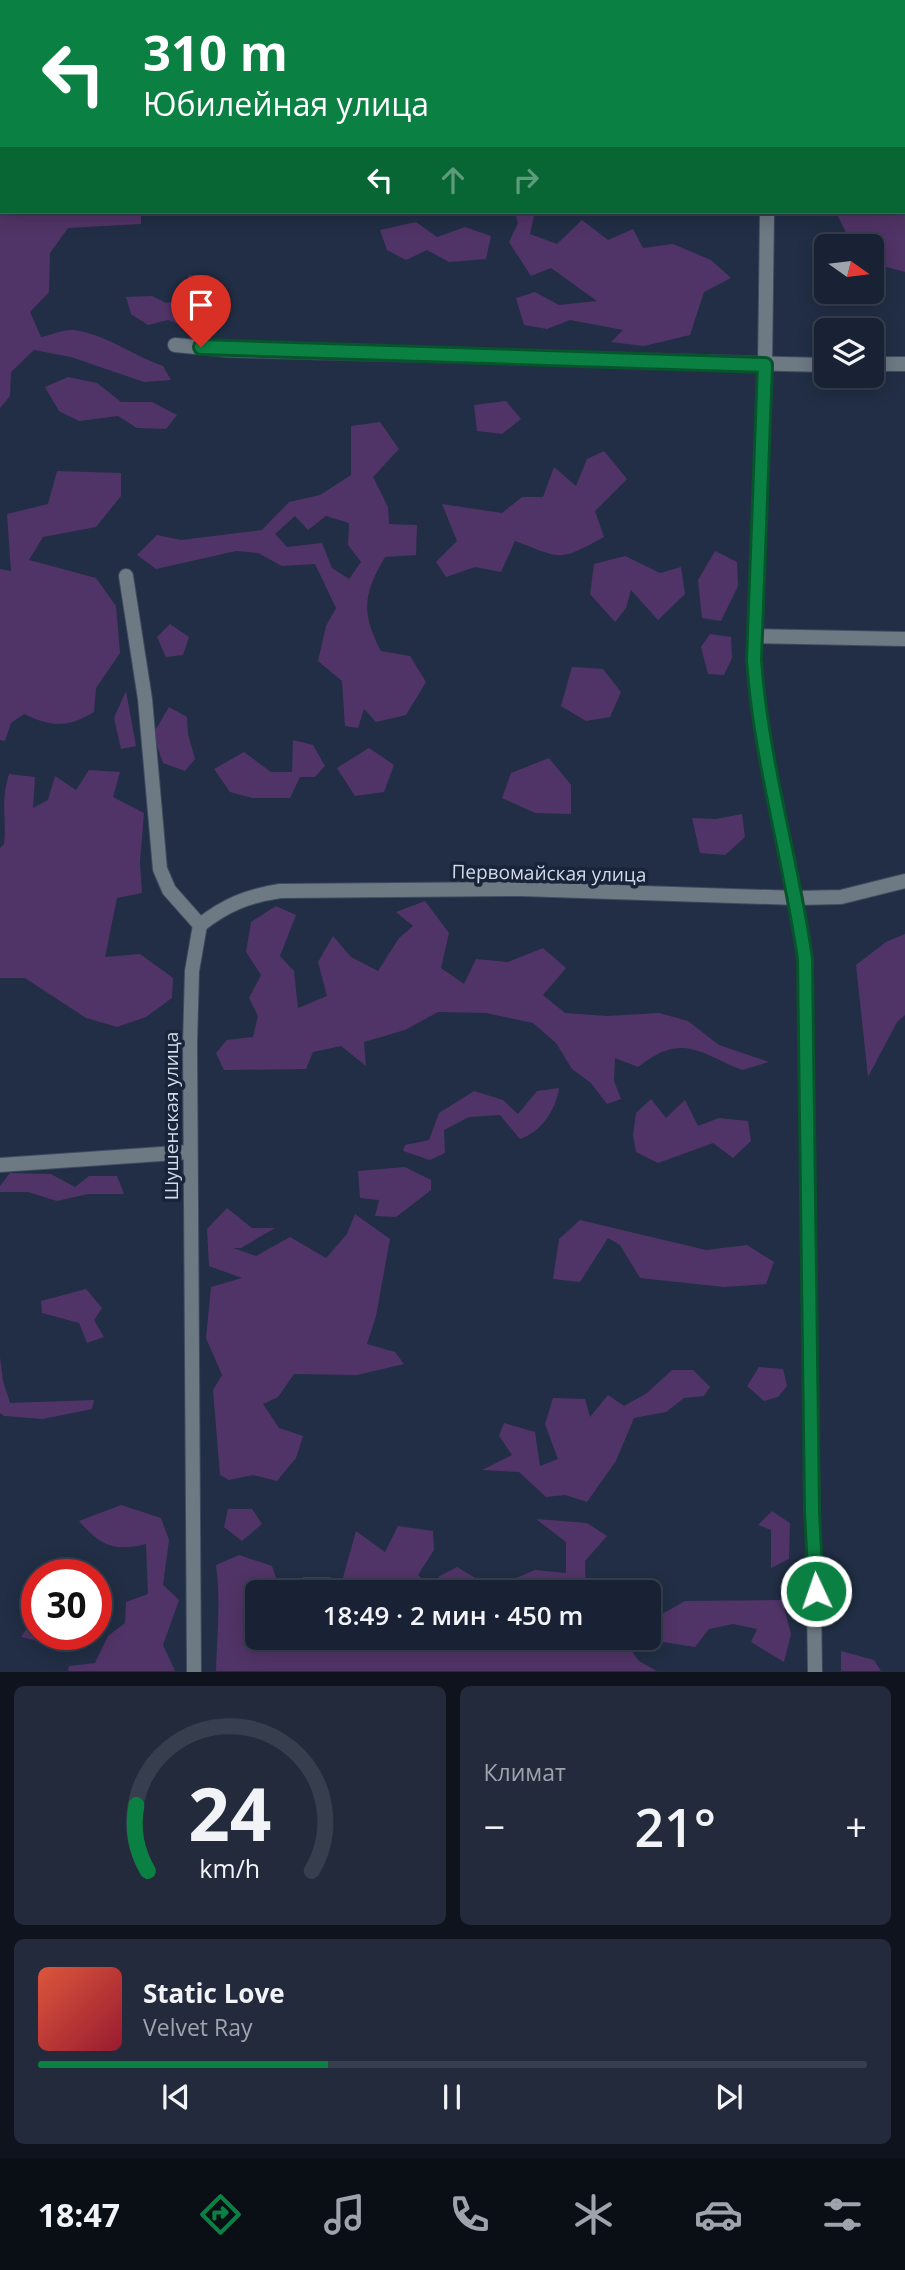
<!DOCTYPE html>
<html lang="ru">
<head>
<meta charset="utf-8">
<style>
  :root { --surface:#192234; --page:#222a3c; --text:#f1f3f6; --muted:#9fa4ac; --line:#373f4f; --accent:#0b8043 }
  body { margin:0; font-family:"Open Sans",sans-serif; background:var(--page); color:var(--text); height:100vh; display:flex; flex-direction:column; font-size:26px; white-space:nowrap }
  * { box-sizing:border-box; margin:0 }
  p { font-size:23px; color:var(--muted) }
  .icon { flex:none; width:38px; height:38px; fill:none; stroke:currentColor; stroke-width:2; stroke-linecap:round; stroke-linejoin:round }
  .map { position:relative; height:1672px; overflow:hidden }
  .sheet { display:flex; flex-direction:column; gap:14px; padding:14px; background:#0e131d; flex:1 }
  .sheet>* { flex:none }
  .guide { position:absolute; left:0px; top:0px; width:906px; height:214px; box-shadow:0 4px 18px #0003,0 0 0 2px var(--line); background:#0b8043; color:#fff; overflow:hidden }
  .needle { width:46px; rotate:104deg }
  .controls { position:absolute; left:814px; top:234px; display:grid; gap:14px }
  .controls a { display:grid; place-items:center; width:70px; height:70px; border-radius:10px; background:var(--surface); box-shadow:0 4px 18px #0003,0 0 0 2px var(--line); font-size:35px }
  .speed { position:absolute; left:21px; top:1559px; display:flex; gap:14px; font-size:35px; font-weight:700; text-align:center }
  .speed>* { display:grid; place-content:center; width:91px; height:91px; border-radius:50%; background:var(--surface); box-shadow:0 4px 18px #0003,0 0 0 2px var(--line); line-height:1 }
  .speed .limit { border:10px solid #d22; background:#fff; color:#111 }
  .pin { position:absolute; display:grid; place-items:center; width:60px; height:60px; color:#fff; margin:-72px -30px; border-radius:50% 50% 50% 0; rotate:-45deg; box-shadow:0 0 7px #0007 }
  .pin .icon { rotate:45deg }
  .me { position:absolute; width:77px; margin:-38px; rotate:357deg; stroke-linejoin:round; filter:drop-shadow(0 0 5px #0008) }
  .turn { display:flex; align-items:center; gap:24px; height:147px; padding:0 28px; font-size:32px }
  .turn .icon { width:91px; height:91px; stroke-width:2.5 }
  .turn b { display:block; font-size:49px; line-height:60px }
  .lanes { display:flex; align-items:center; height:66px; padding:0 28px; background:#0003; justify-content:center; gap:35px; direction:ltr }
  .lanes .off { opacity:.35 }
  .big { font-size:52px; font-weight:600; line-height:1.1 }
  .sheet .widget { flex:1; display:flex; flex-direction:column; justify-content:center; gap:10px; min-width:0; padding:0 24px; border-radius:10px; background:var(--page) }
  .sheet .dial { align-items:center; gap:0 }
  .dial svg { height:182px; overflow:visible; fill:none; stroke:var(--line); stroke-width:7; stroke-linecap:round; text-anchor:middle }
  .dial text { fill:var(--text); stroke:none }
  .song { display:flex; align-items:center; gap:21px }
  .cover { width:84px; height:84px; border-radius:10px; background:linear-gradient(135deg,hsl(10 70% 55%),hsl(350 70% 35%)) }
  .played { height:7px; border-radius:4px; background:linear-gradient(90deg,var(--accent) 35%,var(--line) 35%) }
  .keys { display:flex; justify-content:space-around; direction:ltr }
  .heat { display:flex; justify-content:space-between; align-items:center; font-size:38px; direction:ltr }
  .sheet .tiles { flex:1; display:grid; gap:14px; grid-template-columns:1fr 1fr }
  .widget:last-child { grid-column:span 2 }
  .trip { position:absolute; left:245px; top:1580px; width:416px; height:70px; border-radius:10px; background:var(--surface); box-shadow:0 4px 18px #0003,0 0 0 2px var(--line); font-weight:600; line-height:70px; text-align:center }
  .tab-bar { display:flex; height:112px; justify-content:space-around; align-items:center; background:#0a0e15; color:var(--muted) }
  .tab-bar .icon { width:49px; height:49px }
  .tab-bar .current { color:var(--accent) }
  .tab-bar b { font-size:32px; color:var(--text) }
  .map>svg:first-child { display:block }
</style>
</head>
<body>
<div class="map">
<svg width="905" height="1672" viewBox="0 0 905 1672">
  <rect width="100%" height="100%" fill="#212e45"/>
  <!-- green -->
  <g fill="#513467" fill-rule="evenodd">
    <path d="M0,0l256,2h-254v210h139v12l-73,4 -18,25 -1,39 -19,20 11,25c10,-2 23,-8 33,-7 31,4 60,26 89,36l8,14 -27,2 -73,-25 -37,-7 -23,22 -1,24 -10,12z"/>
    <polygon points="515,212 535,212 530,234 557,244 582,220 608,240 633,229 643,248 673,244 711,260 731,278 704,292 690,335 644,346 611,342 623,330 570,320 547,329 524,325 516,298 535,292 559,305 597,301 551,268 531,276 509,242 518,223"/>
    <polygon points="836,212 897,212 905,216 905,272 872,263 872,247 853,247"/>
    <polygon points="416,222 437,237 465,227 491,236 486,259 449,262 427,250 406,260 387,250 380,230"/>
    <polygon points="189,275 210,275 210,305 198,331 168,320 148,325 131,314 126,297 152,296 166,303 180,300"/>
    <polygon points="68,377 97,383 121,402 152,402 177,415 166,429 137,428 118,416 79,421 59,411 45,387"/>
    <polygon points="506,401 521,419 502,434 477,431 474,405"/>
    <path d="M380,422l19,27 -26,28 15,30 1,17 28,1 -1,30 -31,2c-22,37 -24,56 -4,94l29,5 16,26 -20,33 -30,7 -12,-13 -6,19 -13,-2 -3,-45 -24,-20 8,-35 10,-18 -21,-44 -33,2 -24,-13 -22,-2 -80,18 -19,-14 20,-20 24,5 81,-10 27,-28 31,-7 31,-20v-49zM295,516l13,14 18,-14 23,7 -1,22 13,17 -12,17 -17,-11 -10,-25 -35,4 -12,-13z"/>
    <path d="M604,451l23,28 -32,32 9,26c-46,25 -41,22 -89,4l-14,31 -26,-5 -29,10 -10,-15 21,-21 -15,-37 60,9 20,-16h21l11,-30 22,19 11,-27z"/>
    <path d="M57,471l64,2v23l-25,31 -53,10 -14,23 67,18 20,28 4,47 -24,35 -2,24c-26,16 -43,15 -70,2l-13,9 -6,18 -5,-1v-171l11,2 -4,-57 41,-10z"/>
    <polygon points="715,551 737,562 738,586 721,621 702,618 698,580"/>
    <polygon points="625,556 660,573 681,567 685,594 658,620 631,590 626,608 615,622 590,594 594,564"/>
    <polygon points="170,624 189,637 183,655 166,657 157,637"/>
    <polygon points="710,634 731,637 732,658 724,675 708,674 701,647"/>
    <polygon points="572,667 603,669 621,692 610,717 586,721 561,706"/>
    <polygon points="126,691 136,746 121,749 114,718"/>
    <polygon points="169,707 187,717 188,734 195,759 185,771 163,763 153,734"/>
    <polygon points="293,740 313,745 325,766 315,777 300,777 290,798 252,798 230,792 214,769 244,752 271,772 292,772"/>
    <polygon points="369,748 394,765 384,792 355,796 337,768"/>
    <polygon points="549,758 571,785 571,814 535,813 502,798 511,773"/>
    <path d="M89,770l31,2 -7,25 31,16 -4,49 2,31 -25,5 -12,59 35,-3 33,24 -1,20 -26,19 -29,10 -31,-9 -61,-40h-25v-130l4,-4c3,-29 -4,-40 5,-70l26,3 -2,31 15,-8 7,-24 21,14z"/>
    <polygon points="742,814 745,837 725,855 700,853 692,818 716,819"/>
    <path d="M425,901l24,32 -8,35 23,16 12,-25 32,3 35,-14 23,20 -23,27 22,18 42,3 52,-3 29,8 31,24 50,17 -27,8c-45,-19 -61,-37 -104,-3l-23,-9 -1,23 7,18 -14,5 -16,-21 -19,-14 -16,-26 -23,-20 -47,-10 -48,-1 -33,18 -41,12 2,24 -25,-20 -28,6 -7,17 -82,1 -8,-17 11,-13 26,-3 5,-21 -9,-18 12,-23 -15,-23 5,-30 25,-16 20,9 -16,41 14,15 4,37 29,-12 -9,-34 15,-26 18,21 27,14 21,-33 14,-12 -17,-14z"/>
    <polygon points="905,934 905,1015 897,1022 868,1077 856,965 886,942"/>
    <path d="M559,1088c-3,22 -18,44 -39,51l-20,-24 -31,2 -25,13 1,23 -15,7 -27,-9 2,-6 24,-5 10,-27 35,-22 29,9 15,14 19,-23z"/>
    <polygon points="651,1099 666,1118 685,1100 698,1126 719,1118 748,1121 751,1141 733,1158 713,1143 658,1163 636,1152 633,1135 636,1113"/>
    <polygon points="405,1167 431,1180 431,1190 396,1217 375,1216 379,1200 360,1198 358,1171"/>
    <polygon points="10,1173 51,1174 75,1187 89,1176 117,1176 124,1194 88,1194 57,1201 28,1192 0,1192 0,1186"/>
    <polygon points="227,1208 252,1228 275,1228 241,1248 233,1248 256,1256 290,1237 326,1258 347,1234 355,1214 390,1239 376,1316 367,1344 395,1352 404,1364 357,1375 294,1374 278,1397 263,1404 279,1428 303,1436 296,1458 277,1481 253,1475 229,1480 220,1475 213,1390 222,1375 206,1338 211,1287 242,1278 209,1266 207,1229"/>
    <polygon points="580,1220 706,1250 747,1245 774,1262 766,1284 724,1287 640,1278 620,1245 608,1238 580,1282 553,1279 559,1239"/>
    <polygon points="86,1289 102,1308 94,1320 104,1337 87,1343 79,1323 42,1313 41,1301"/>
    <polygon points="0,1357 3,1381 10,1403 94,1400 92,1409 43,1419 4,1416 0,1413"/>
    <polygon points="759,1367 783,1369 787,1386 778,1397 764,1401 747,1386"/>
    <polygon points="672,1370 693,1370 710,1387 704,1396 684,1398 666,1412 634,1418 616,1461 587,1502 565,1495 546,1497 519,1472 482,1470 512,1455 499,1436 504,1423 535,1432 540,1466 558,1459 545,1424 553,1398 585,1399 590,1417 608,1395 624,1406 647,1393"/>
    <path d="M121,1505l40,13 8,22 -6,45 16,15 -16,45 12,26h-107l1,-5 26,-3 13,-27 17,-13 1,-21 22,-8 -2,-50c-32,8 -45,2 -67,-23z"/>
    <polygon points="228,1509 252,1509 262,1524 242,1541 224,1527"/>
    <polygon points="772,1511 790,1523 789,1559 771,1568 771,1530 758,1525"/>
    <polygon points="536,1519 587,1523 607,1536 585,1561 586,1592 460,1592 438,1577 457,1567 479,1580 514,1579 535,1570 566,1573 566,1542"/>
    <polygon points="398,1526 433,1531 434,1550 418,1575 438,1592 339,1592 356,1531 385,1552"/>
    <path d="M239,1555l33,11 9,26h-24v46h322l-1,8 24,-8h20l17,23 18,10h-441c1,-37 5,-68 0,-106z"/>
    <polygon points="303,1577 330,1577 336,1592 298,1592"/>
    <polygon points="782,1600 791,1634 784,1662 751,1642 757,1629 733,1624 709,1629 695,1647 663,1642 653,1619 685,1601"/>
    <polygon points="37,1614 37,1634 75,1635 77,1638 55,1645 21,1637"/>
    <polygon points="841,1651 874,1660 881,1671 841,1671"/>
  </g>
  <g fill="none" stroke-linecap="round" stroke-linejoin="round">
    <!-- minor casing -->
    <g stroke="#3d4a5f" stroke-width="16">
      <g id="minor">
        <path d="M767,212l-2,153 -11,295c6,101 38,199 51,299l10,713"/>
        <polyline points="175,345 228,350 826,365"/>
        <polyline points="872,364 905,364"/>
        <polyline points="126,576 145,699 160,869 169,890 200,925"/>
        <polyline points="755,636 905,639"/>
        <path d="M200,925c26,-20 47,-29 80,-34l241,-2 276,9 44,-1 64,-16"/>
        <polyline points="0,1165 190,1152"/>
        <polyline points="194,1672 190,1044 192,971 200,925"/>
      </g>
    </g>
    <!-- minor -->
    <use href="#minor" stroke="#6d7983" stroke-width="14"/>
  </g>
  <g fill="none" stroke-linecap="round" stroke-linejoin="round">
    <!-- route casing -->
    <g stroke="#07532c" stroke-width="18">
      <path id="route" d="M201,347l564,18 -11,295c7,101 37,199 51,299l7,552 4,80"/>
    </g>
    <!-- route -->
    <use href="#route" stroke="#0b8043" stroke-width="12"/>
  </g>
  <g text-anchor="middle" stroke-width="7" stroke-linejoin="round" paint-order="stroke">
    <!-- street labels -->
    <g font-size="19" fill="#d2daea" stroke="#18243a">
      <text transform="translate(549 873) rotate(1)" y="7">Первомайская улица</text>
      <text transform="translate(171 1116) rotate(-90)" y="7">Шушенская улица</text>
    </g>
  </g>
</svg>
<div class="controls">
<a><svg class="needle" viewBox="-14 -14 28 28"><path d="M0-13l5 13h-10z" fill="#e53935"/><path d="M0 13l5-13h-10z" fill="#9fa4ac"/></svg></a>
<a><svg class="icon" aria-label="layers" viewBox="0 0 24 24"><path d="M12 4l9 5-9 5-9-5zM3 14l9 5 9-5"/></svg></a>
</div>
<div class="speed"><div class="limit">30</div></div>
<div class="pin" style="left:201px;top:347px;background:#d93025"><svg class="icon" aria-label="arrive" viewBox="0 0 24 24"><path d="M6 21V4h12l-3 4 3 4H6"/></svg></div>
<svg class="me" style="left:816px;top:1591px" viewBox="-20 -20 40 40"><circle r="17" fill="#0b8043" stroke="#fff" stroke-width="3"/><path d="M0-11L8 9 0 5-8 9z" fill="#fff"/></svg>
<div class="trip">18:49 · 2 мин · 450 m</div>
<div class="guide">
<div class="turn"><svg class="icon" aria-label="left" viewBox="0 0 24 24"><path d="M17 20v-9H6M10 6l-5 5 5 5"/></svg><div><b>310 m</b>Юбилейная улица</div></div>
<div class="lanes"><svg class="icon" aria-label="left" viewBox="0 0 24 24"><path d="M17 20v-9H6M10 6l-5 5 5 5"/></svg><svg class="icon off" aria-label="ahead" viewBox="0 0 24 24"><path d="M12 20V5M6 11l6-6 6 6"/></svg><svg class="icon off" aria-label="right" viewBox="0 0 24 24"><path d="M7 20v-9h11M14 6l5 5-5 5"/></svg></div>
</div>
</div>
<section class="sheet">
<div class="tiles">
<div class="widget dial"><svg viewBox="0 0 100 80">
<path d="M14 69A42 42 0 1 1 86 69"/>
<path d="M14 69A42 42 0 0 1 9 40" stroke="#0b8043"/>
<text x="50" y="56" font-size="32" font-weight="700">24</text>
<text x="50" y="72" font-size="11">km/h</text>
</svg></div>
<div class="widget"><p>Климат</p>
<div class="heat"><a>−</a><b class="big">21°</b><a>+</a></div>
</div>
<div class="widget">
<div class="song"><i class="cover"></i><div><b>Static Love</b><p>Velvet Ray</p></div></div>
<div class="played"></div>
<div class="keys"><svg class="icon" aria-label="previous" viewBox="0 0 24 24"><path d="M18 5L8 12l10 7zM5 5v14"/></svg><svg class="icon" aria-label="pause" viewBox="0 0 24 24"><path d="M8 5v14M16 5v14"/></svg><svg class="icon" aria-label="next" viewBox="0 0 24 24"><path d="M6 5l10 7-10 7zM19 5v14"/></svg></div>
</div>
</div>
</section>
<nav class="tab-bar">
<b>18:47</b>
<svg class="icon current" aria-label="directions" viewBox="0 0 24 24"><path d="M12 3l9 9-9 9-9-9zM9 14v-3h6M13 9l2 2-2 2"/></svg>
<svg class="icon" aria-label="music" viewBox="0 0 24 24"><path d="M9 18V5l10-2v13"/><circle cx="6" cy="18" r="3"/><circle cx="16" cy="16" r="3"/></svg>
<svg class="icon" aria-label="phone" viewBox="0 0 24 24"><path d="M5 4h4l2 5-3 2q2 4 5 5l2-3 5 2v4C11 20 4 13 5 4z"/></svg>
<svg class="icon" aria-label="climate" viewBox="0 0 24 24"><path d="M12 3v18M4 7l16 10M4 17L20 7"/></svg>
<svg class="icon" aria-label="car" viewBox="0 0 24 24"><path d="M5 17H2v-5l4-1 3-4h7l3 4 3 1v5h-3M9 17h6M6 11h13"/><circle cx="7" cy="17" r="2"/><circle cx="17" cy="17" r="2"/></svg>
<svg class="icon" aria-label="filters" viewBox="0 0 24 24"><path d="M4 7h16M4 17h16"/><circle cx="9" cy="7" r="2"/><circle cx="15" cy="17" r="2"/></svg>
</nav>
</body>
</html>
